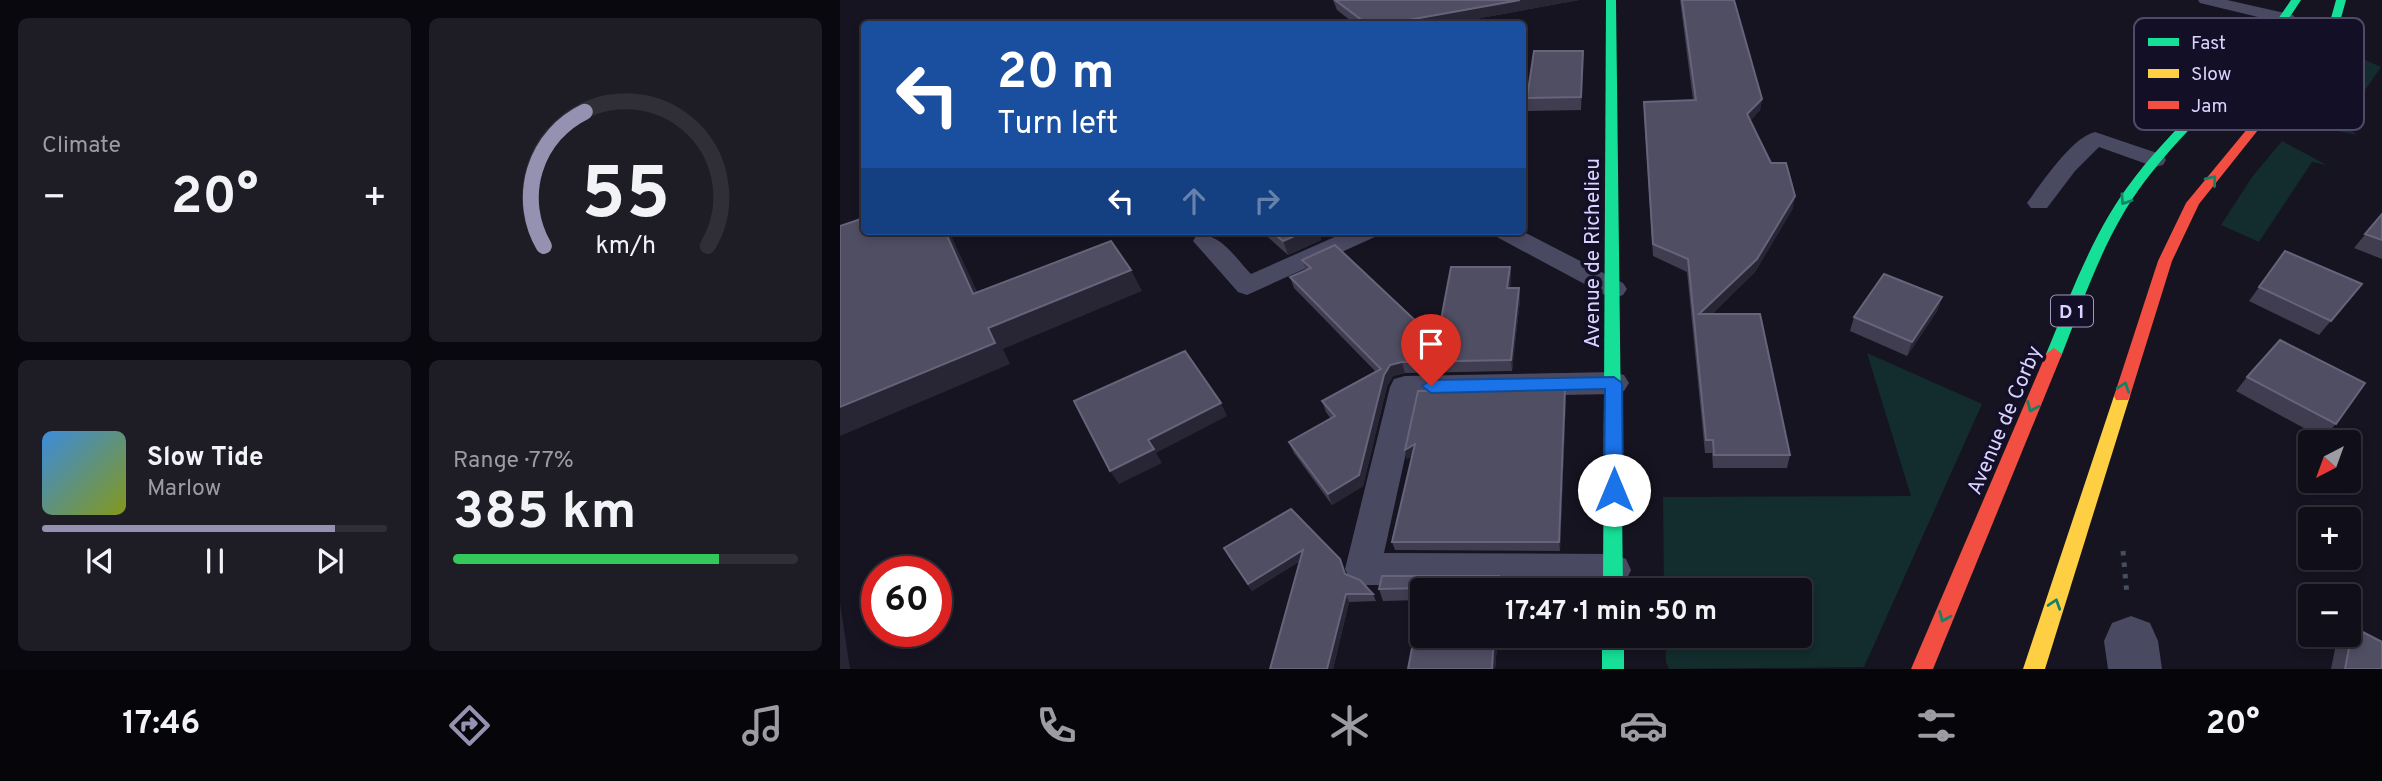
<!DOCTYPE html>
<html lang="en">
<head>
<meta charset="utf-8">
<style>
  :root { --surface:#100f19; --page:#1e1d26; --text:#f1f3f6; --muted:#9c9ca2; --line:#302f38; --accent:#9591b1 }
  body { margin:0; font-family:Overpass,sans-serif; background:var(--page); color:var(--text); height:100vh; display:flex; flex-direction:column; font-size:26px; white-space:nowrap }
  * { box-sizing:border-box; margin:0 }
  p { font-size:23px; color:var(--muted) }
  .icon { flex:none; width:38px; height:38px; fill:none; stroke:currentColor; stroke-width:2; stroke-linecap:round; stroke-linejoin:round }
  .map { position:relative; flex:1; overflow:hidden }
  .details { display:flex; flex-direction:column; gap:18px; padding:18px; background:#09080e; width:840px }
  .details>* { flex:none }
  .top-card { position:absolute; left:21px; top:21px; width:665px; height:214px; border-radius:7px; box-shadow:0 4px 10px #0003,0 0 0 2px var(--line); background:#1a4fa0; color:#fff; overflow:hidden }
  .needle { width:46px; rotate:221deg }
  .controls { position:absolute; left:1458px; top:430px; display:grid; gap:14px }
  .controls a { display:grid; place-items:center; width:63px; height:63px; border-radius:7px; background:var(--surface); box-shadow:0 4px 10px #0003,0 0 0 2px var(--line); font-size:35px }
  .speed { position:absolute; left:21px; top:556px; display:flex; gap:14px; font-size:35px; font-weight:700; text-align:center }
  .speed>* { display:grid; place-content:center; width:91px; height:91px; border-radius:50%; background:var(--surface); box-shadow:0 4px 10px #0003,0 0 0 2px var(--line); line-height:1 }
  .speed .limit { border:10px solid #d22; background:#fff; color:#111 }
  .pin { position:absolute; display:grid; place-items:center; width:60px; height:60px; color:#fff; margin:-72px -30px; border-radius:50% 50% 50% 0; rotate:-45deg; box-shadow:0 0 7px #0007 }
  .pin .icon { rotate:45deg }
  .me { position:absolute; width:77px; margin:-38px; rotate:0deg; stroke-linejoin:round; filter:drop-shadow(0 0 5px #0008) }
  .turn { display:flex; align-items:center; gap:24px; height:147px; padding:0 21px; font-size:32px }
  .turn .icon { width:91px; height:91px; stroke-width:2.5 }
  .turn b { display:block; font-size:49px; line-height:60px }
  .lanes { display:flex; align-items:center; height:66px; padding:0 21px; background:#0003; justify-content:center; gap:35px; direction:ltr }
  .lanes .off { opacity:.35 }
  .big { font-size:52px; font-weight:700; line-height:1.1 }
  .details .card { flex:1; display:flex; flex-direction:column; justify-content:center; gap:10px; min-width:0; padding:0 24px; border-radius:10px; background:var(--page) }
  .details .dial { align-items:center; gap:0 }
  .dial svg { height:182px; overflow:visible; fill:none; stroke:var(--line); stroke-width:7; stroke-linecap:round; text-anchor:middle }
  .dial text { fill:var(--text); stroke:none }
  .song { display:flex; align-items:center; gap:21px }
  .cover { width:84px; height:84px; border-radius:10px; background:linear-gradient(135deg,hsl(210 70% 55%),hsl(70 70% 35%)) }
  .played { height:7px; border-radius:4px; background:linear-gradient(90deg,var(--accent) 85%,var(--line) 85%) }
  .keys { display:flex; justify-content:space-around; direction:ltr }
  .heat { display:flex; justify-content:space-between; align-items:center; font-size:38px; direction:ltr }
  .charge { height:10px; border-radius:5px; background:linear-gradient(90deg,#34c759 77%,var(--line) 0) }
  .details .tiles { flex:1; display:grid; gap:18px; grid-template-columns:repeat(2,1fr) }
  .trip { position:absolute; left:570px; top:578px; width:402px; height:70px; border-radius:7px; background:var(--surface); box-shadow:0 4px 10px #0003,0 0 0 2px var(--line); font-weight:700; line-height:70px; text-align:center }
  .tab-bar { display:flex; height:112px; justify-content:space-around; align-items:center; background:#06060a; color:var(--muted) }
  .tab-bar .icon { width:49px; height:49px }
  .tab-bar .active { color:var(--accent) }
  .tab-bar b { font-size:32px; color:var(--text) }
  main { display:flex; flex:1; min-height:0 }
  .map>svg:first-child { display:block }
</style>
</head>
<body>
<main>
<section class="details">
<div class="tiles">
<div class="card"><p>Climate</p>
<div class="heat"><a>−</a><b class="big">20°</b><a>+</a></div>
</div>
<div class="card dial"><svg viewBox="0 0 100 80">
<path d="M14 69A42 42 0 1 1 86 69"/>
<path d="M14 69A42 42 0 0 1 32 10" stroke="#9591b1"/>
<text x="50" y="56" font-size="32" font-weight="700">55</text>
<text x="50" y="72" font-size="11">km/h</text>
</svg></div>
<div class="card">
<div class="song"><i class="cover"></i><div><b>Slow Tide</b><p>Marlow</p></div></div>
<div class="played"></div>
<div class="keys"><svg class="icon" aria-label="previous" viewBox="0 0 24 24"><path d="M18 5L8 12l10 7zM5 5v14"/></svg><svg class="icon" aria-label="pause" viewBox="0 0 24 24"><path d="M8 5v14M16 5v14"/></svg><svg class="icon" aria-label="next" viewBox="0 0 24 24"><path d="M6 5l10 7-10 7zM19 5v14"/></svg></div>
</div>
<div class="card"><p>Range · 77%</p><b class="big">385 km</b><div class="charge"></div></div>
</div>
</section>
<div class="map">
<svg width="1542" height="669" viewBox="0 0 1542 669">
  <rect width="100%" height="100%" fill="#161421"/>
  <!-- green -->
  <g fill="#132c2d">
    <path d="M1512,54l29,13 -39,56 15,12c-20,-4 -40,-7 -57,-19z"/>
    <polygon points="1442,141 1487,165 1472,162 1419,242 1381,225 1412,177"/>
    <polygon points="1027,353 1142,404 1024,667 829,669 826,662 825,635 961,635 961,590 824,590 823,497 1071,496"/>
  </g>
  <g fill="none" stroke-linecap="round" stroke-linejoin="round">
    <!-- path -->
    <polyline stroke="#44505f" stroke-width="5" stroke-dasharray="4.5 7" stroke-linecap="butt" points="1283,551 1287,595"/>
    <!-- lane -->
    <g fill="#4a4962" fill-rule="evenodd">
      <polygon points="1358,0 1387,0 1453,15 1456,19 1447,24 1360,3"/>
      <path d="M1255,132l68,23 3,5 -3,5 -8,2 -56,-20 -24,24 -28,37h-16l-4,-5c14,-19 45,-66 68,-71z"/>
      <path d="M508,231h32l-3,5 -130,59 -9,-3 -45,-51 3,-5c23,-6 40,23 55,38z"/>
      <polygon points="652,231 682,231 783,283 787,289 783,295 774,298 765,295 655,236"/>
      <polygon points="774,372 784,375 789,383 784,391 774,394 578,398 544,553 773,554 786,559 791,570 786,581 773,586 523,585 510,580 505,569 550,387 554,379 565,376"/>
    </g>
    <!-- street -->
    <polygon fill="#4a4962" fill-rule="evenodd" points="1291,616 1310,623 1318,641 1322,669 1268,669 1264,641 1272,623"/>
    <!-- fast -->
    <g fill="#16e098" fill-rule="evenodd">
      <polygon points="766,0 776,0 783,590 763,590"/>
      <path d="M1451,0h10c-43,69 -108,117 -156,181 -39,51 -60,115 -83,173l-2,4h-12l-2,-4c25,-60 48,-125 89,-177 49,-63 113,-110 156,-177z"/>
      <polygon points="1496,0 1506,0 1498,29 1430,115 1422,115 1422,111 1488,29"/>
      <rect x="762" y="635" width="22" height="34"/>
    </g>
    <!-- slow -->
    <polygon fill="#ffcf43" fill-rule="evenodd" points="1282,390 1288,392 1290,396 1205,669 1183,669 1274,396 1276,392"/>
    <!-- jam -->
    <g fill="#f24e42" fill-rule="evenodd">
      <polygon points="1426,110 1430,111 1430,115 1359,204 1332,261 1290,396 1288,400 1276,400 1274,396 1318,261 1346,203 1422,111"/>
      <polygon points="1214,348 1222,354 1093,669 1071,669 1206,354"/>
    </g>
  </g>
  <!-- wall -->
  <g fill="#403d50">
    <polygon points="493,0 739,0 608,24 515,24 497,10"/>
    <polygon points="840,0 894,0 922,99 920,110 910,121 953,208 915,272 872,314 950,455 947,468 873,468 872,453 865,453 847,272 813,256 804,114 804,102 853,100"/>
    <polygon points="743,51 741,110 688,111 687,98"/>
    <polygon points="1542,214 1542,259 1514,248"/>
    <polygon points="421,231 479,231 481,240 448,255"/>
    <polygon points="1445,251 1522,284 1479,335 1409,301"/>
    <polygon points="462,260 597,341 670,267 671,278 670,288 679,288 680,300 672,371 565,373 553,376 547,386 523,486 492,505 454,453 449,442 491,419 486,412 482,401 536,372 454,288 450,277 466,270"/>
    <polygon points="1102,297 1097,311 1067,356 1010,331 1014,317"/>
    <polygon points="1407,377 1496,424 1482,438 1396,391"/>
    <polygon points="726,398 720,551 555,550 552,542 572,456 567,459 565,450"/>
    <polygon points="451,509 505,574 533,594 536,601 509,602 493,669 430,669 460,561 412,591 388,556"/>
    <polygon points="542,576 661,588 583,635 658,635 655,669 568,669 581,600 543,601 539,589"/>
    <polygon points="1513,627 1542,669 1491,669 1497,639 1502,635 1508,635 1508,631"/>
  </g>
  <!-- shaded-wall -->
  <g fill="#282635">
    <polygon points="680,0 739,0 608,24 546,24"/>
    <polygon points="743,51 743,63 741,110 741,97"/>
    <polygon points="922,99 920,110 905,126 907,114"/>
    <polygon points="955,196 953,208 915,272 858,327 859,314"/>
    <polygon points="105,231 109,231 148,315 133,294"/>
    <polygon points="466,231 479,231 481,240 448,255 443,241"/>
    <polygon points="670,267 671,278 669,300 667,288"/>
    <polygon points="291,270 302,291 163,349 170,364 0,436 0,407 148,328"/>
    <polygon points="679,288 680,300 672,371 671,360"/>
    <polygon points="1102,297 1097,311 1067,356 1072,342"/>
    <polygon points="562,362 565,373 553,376 547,386 523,486 492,505 488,494 544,375 550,365"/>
    <polygon points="725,388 726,398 720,551 719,542"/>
    <polygon points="381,403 387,416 316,453 322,463 279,484 270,471 308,440"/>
    <polygon points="575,444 577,453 567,459 565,450"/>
    <polygon points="463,550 466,557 412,591 408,584"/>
    <polygon points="659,576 661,588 661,590 658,590"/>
    <polygon points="506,594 509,602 493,669 487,669"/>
    <polygon points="0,603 10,669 0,669"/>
    <polygon points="654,635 658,635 655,669 652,669"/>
  </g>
  <!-- building -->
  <g fill="#504e63" stroke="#66637b" stroke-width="2">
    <polygon points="495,0 680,0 546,24 527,24"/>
    <polygon points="842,0 894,0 922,99 907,114 931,163 946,163 955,196 917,259 859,314 920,314 950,455 874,455 873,440 866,440 848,259 813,244 804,102 856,100"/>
    <polygon points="694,51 743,51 741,97 687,98"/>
    <polygon points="1542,214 1542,240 1525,234"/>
    <polygon points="24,218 24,231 105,231 133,294 271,241 291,270 148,328 155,343 0,407 0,226"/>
    <polygon points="431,231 466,231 443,241"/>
    <polygon points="495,245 597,341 611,267 670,267 667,288 679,288 671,360 562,362 550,365 544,375 519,475 488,494 449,442 495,416 482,401 541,369 450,277 471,268 462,260"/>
    <polygon points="1445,251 1522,284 1491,321 1419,287"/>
    <polygon points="1044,274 1102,297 1072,342 1014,317"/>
    <polygon points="1440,340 1525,383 1496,424 1407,377"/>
    <polygon points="345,351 381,403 308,440 314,449 270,471 234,401"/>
    <polygon points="725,388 719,542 552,542 575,444 565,450 578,391"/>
    <polygon points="451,509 500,559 505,574 520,580 533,594 506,594 487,669 430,669 463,550 408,584 384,548"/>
    <polygon points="542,576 659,576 658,590 583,590 583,588 539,589"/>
    <polygon points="583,591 583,635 654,635 652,669 568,669"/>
    <polygon points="1513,627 1542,642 1542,669 1505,669"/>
  </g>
  <!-- one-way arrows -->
  <defs><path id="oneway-chevron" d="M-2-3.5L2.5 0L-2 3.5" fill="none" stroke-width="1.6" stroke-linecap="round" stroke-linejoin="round" transform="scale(1.75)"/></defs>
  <g stroke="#158265">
    <use href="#oneway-chevron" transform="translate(1372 180) rotate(-51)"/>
    <use href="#oneway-chevron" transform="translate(1285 200) rotate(124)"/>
    <use href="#oneway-chevron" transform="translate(1284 387) rotate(-72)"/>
    <use href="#oneway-chevron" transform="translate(1192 407) rotate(113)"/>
    <use href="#oneway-chevron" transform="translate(1215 604) rotate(-72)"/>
    <use href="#oneway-chevron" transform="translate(1104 617) rotate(113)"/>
  </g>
  <!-- route -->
  <polygon fill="#1a73e8" stroke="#114b97" stroke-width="2" points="774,377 782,383 783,490 780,496 774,498 767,496 764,490 765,389 591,393 582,386 591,380"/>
  <g text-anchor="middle" stroke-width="7" stroke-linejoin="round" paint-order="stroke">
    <!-- shield labels -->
    <rect fill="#130f26" stroke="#9e99be" stroke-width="2" x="1211" y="295.5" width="42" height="31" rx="5"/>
    <g font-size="19" font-weight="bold" fill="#d9d4ff">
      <text x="1232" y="318">D 1</text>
    </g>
    <!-- street labels -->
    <g font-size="21" fill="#d9d4ff" stroke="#130f26">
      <text transform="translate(752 253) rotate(-90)" y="7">Avenue de Richelieu</text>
      <text transform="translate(1164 420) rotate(-67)" y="7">Avenue de Corby</text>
    </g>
  </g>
  <!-- legend -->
  <rect x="1294" y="18" width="230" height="112" rx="10" fill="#130f26" stroke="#4e4a67" stroke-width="2"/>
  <rect x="1308" y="38" width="31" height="8" fill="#16e098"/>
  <rect x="1308" y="69" width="31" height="9" fill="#ffcf43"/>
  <rect x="1308" y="101" width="31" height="8" fill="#f24e42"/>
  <g font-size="19" fill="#d9d4ff">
    <text x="1351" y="49">Fast</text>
    <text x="1351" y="80">Slow</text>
    <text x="1351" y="112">Jam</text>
  </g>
</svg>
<div class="controls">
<a><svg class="needle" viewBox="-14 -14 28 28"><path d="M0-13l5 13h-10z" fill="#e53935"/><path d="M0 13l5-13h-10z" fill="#9c9ca2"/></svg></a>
<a>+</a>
<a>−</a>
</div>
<div class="speed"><div class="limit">60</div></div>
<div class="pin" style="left:591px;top:386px;background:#d93025"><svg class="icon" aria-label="arrive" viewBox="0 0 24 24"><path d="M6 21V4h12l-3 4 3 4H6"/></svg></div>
<svg class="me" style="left:774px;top:490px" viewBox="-20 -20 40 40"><circle r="19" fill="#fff"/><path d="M0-13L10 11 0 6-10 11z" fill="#1a73e8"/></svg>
<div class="trip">17:47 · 1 min · 50 m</div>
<div class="top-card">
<div class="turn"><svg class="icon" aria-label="left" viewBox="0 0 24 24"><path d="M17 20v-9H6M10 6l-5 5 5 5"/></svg><div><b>20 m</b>Turn left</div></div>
<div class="lanes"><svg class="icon" aria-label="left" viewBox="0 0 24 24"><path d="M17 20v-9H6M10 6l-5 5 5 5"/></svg><svg class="icon off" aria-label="ahead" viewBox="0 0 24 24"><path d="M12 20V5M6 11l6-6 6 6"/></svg><svg class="icon off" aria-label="right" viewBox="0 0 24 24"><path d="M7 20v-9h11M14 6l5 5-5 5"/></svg></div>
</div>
</div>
</main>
<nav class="tab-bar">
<b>17:46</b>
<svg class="icon active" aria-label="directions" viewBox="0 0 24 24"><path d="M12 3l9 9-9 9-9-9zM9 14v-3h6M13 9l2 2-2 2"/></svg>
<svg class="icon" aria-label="music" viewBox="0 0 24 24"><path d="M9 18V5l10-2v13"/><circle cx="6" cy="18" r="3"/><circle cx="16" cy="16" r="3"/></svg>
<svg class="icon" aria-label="phone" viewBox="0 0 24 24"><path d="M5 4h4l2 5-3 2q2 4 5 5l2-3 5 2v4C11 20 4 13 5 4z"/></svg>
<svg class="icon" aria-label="climate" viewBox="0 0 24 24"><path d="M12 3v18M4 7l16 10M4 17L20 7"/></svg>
<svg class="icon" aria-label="car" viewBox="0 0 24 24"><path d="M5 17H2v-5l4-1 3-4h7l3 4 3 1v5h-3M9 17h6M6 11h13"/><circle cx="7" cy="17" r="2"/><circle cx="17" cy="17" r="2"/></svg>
<svg class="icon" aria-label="filters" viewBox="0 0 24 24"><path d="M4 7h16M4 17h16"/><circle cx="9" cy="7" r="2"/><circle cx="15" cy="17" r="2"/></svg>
<b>20°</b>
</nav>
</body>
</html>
